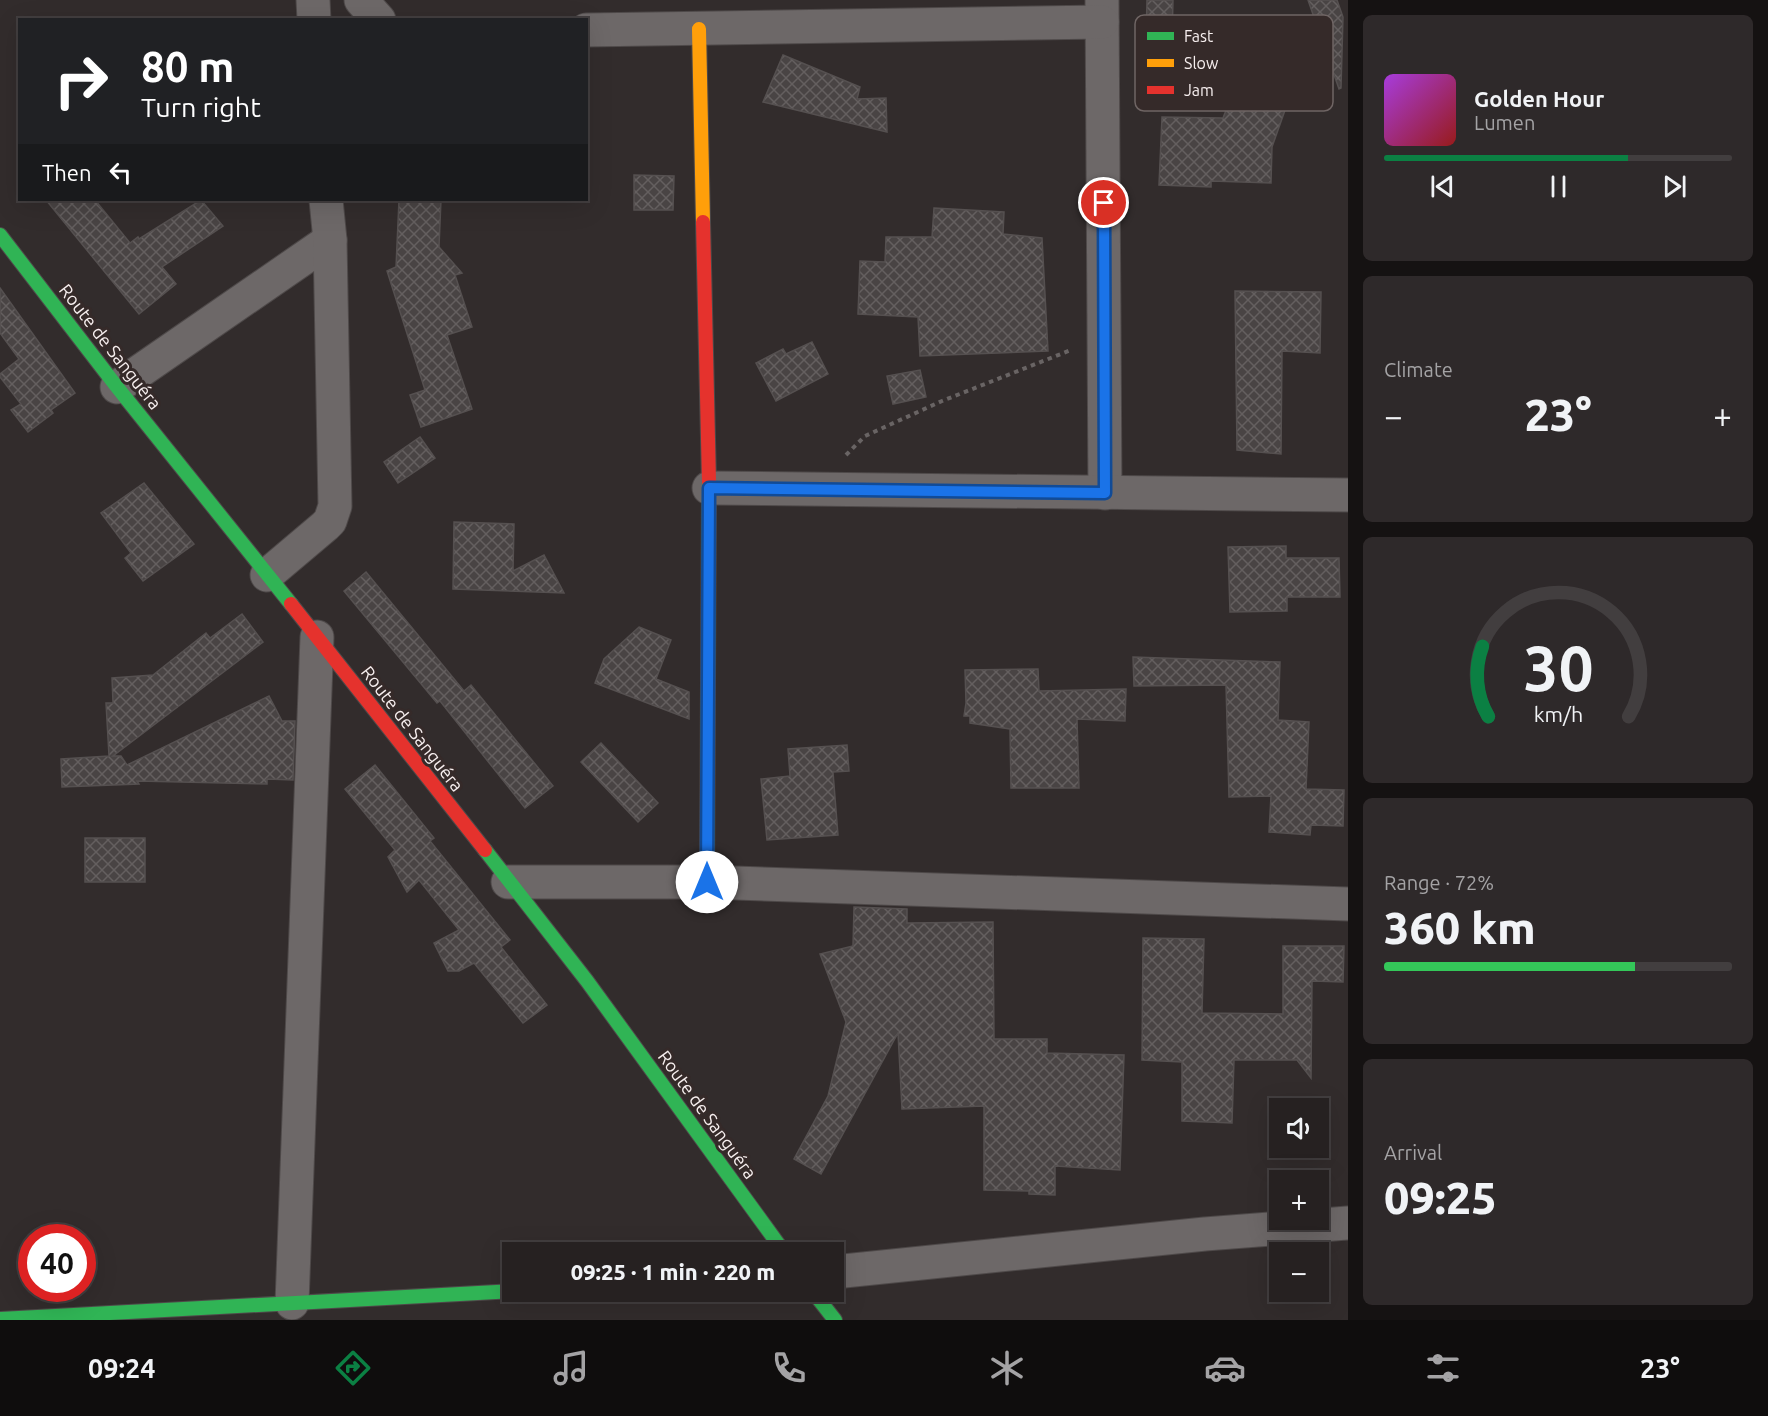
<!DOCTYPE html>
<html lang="en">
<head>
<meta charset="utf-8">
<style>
  :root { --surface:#262121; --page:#2e292a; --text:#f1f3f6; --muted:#a4a3a5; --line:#423e3f; --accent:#0b8043 }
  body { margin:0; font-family:Ubuntu,sans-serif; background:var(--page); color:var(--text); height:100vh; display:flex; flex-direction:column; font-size:22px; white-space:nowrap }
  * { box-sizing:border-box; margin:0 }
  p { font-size:20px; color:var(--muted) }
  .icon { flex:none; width:33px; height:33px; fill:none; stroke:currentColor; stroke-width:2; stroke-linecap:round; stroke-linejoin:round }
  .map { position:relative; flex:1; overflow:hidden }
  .panel { display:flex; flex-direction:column; gap:15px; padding:15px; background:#151212; width:420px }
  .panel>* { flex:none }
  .top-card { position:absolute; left:18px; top:18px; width:570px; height:183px; border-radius:0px; box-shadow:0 6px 24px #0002,0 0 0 2px var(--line); background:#202124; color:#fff; overflow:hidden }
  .buttons { position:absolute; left:1269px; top:1098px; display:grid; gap:12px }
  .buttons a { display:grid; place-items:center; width:60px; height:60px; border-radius:0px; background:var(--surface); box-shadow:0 6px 24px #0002,0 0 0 2px var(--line); font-size:30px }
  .speed { position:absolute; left:18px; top:1224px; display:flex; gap:12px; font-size:30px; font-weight:700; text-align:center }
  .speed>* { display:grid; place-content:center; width:78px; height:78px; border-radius:50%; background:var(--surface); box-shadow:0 6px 24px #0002,0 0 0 2px var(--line); line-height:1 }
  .speed .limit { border:9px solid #d22; background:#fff; color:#111 }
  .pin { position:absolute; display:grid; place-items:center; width:51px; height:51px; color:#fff; margin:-26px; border:3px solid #fff; border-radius:50%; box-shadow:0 2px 6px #0007 }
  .me { position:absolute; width:66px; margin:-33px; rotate:0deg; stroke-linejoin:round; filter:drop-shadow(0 0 4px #0008) }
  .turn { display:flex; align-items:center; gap:21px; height:126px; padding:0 24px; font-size:27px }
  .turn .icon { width:78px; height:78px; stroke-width:2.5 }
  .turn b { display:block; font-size:42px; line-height:51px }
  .then { display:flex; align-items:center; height:57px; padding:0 24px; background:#0003; gap:12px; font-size:22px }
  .big { font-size:45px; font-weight:800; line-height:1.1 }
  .panel .widget { flex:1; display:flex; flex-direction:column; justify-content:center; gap:9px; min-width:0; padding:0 21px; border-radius:9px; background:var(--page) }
  .panel .dial { align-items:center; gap:0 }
  .dial svg { height:156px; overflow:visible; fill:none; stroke:var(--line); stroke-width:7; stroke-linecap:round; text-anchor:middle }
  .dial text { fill:var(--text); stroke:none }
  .song { display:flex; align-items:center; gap:18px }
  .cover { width:72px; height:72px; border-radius:9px; background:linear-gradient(135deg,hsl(280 70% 55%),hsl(0 70% 35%)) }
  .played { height:6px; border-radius:3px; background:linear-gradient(90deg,var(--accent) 70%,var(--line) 70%) }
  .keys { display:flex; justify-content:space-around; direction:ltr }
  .heat { display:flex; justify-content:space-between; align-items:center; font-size:33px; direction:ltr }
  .charge { height:9px; border-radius:4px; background:linear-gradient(90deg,#34c759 72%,var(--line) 0) }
  .trip { position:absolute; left:502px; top:1242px; width:342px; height:60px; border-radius:0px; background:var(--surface); box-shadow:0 6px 24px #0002,0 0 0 2px var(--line); font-weight:800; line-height:60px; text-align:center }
  .dock { display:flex; height:96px; justify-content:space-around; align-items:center; background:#0f0d0d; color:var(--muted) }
  .dock .icon { width:42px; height:42px }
  .dock .selected { color:var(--accent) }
  .dock b { font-size:27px; color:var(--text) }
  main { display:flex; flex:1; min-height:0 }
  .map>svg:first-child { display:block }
</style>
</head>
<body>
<main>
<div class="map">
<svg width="1348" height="1320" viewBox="0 0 1348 1320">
  <defs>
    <pattern id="building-cross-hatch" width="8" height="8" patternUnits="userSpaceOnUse" patternTransform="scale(1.5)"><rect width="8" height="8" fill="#494444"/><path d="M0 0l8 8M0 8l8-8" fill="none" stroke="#645f5f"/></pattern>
  </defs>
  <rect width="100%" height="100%" fill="#322c2c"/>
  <!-- building -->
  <g fill="url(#building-cross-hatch)" stroke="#555050" stroke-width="1.5">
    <polygon points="1147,0 1173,0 1172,41 1146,40"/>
    <polygon points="1308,0 1337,0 1343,17 1341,88 1339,89"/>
    <polygon points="783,55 860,87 857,99 886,98 887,132 763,102"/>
    <polygon points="1238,80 1289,99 1272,147 1271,183 1211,181 1211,187 1159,185 1162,117 1223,118"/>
    <polygon points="634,175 674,176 673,210 634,210"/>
    <polygon points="46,200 95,200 130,243 138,237 139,239 201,200 223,226 162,267 176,284 139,314"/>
    <polygon points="399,200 441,200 439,247 462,273 455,275 472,327 447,335 472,409 421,427 410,395 425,390 387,271 396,267"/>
    <polygon points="934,208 1004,212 1003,234 1042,238 1048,351 920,356 918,317 858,314 860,261 885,262 886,237 932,237"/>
    <polygon points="0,288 75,393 51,410 53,413 28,432 11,410 21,404 0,377 0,374 19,359 0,333"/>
    <polygon points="1235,291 1321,292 1320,353 1282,351 1281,454 1237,450"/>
    <polygon points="812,342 828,374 776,401 756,363 783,349 786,354"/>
    <polygon points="920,370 926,397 893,404 887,376"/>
    <polygon points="420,437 435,458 398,483 384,462"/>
    <polygon points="144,483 194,544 143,581 125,558 131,553 101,513"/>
    <polygon points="454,522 514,524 513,571 544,555 564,593 453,589"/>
    <polygon points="1286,546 1286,558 1339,558 1340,597 1287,597 1287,611 1230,612 1228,547"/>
    <polygon points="366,572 464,691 471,685 553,786 525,808 440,701 437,703 344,591"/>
    <polygon points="242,614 263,642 113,756 121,756 127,765 269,696 282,721 295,721 293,780 267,779 267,784 137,781 139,784 62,787 61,759 109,756 106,703 113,703 112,678 153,675 206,633 210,638"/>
    <polygon points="639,627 671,640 656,679 689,692 689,719 595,683 604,659"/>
    <polygon points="1133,657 1280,662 1278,720 1309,722 1306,789 1344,790 1343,826 1311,825 1310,835 1269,832 1271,796 1229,797 1226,685 1134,686"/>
    <polygon points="1038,669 1039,691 1126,689 1125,721 1077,719 1079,788 1011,788 1010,729 970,723 970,716 964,716 966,703 965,670"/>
    <polygon points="601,743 658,803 638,822 581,762"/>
    <polygon points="847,745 849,771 833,772 838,835 767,840 761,779 790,776 788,749"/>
    <polygon points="375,765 434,838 430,841 510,940 501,947 547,1005 523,1023 474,963 459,971 448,971 434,943 459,930 419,880 407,892 388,857 395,850 345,789"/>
    <rect x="85" y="838" width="60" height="44"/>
    <polygon points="854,907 907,909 907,923 993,922 994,1039 1047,1039 1047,1053 1124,1055 1120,1170 1055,1166 1055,1195 1029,1194 1029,1191 984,1190 984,1106 902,1109 898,1033 821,1174 794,1159 828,1096 846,1022 820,954 853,946"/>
    <polygon points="1143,938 1204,939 1202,1013 1283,1014 1283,946 1344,946 1343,982 1312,981 1311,1078 1297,1060 1234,1060 1232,1123 1182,1121 1182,1062 1142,1060"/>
  </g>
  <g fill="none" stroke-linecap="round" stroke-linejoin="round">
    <!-- street casing -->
    <g stroke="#4e4949" stroke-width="35">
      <g id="street">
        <polyline points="313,0 314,20"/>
        <polyline points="361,0 379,20"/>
        <polyline points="1102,0 1105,493"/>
        <polyline points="586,30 1102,22"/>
        <polyline points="117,387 330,240"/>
        <polyline points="709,488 1348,495"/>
        <polyline points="267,575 325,526 330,521 335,506 330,240 326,200"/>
        <polyline points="508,882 707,882 1348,904"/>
        <polyline points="834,1272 1205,1234 1348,1223"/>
        <polyline points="292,1303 317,637"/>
      </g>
    </g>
    <!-- fast casing -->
    <g stroke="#4e4949" stroke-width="16">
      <g id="fast">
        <polyline points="0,235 117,387 291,604"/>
        <polyline points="485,850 587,981 784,1252"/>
        <polyline points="707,882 709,482"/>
        <polyline points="813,1292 835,1320"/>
        <polyline points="0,1319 513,1291"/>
      </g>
    </g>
    <!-- slow casing -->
    <g stroke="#4e4949" stroke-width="16">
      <polyline id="slow" points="699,29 703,222"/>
    </g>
    <!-- jam casing -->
    <g stroke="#4e4949" stroke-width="16">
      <g id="jam">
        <polyline points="703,222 709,482"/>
        <polyline points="291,604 485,850"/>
      </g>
    </g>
    <!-- path -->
    <polyline stroke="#696464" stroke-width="4" stroke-dasharray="4.5 4.5" stroke-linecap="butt" points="846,455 865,436 942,401 1071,350"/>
    <!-- street -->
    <use href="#street" stroke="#6d6868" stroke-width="33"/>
    <!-- fast -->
    <use href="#fast" stroke="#30b455" stroke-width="14"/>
    <!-- slow -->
    <use href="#slow" stroke="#ff9f0a" stroke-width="14"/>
    <!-- jam -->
    <use href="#jam" stroke="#e5322d" stroke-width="14"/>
  </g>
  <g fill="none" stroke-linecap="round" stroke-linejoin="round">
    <!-- route casing -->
    <g stroke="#114b97" stroke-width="15">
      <polyline id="route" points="707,882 709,488 1105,493 1104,203"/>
    </g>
    <!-- route -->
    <use href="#route" stroke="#1a73e8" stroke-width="10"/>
  </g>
  <g text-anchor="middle" stroke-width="6" stroke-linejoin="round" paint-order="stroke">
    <!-- street labels -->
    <g font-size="18" fill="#f7efef" stroke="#352a29">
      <text transform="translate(110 347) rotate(52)" y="6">Route de Sanguéra</text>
      <text transform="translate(412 729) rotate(52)" y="6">Route de Sanguéra</text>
      <text transform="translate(707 1115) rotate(54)" y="6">Route de Sanguéra</text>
    </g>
  </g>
  <!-- legend -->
  <rect x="1135" y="15" width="198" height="96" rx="9" fill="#352a29" stroke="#6f6564" stroke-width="1.5"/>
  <rect x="1147" y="32" width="27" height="8" fill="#30b455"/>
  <rect x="1147" y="59" width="27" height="8" fill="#ff9f0a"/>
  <rect x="1147" y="86" width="27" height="8" fill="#e5322d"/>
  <g font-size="16" fill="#f7efef">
    <text x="1184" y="42">Fast</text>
    <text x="1184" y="69">Slow</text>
    <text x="1184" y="96">Jam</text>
  </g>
</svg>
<div class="buttons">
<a><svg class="icon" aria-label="sound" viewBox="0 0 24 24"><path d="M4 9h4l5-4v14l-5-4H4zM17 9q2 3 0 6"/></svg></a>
<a>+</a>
<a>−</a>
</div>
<div class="speed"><div class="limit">40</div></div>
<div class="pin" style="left:1104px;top:203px;background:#d93025"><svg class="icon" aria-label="arrive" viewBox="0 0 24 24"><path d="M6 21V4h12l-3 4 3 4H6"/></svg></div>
<svg class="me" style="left:707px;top:882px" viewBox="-20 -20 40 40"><circle r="19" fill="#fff"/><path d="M0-13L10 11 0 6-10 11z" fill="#1a73e8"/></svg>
<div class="trip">09:25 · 1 min · 220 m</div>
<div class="top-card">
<div class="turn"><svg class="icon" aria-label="right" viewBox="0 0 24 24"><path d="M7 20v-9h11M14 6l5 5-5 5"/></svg><div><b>80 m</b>Turn right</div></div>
<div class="then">Then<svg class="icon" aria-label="left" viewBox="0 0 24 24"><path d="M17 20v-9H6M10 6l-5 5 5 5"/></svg></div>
</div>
</div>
<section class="panel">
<div class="widget">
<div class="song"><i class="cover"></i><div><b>Golden Hour</b><p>Lumen</p></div></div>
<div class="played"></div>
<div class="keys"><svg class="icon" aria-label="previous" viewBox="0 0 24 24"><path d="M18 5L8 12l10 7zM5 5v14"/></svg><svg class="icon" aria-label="pause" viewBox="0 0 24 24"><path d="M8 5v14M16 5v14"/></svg><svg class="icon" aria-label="next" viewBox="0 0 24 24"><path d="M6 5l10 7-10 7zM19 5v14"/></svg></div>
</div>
<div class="widget"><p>Climate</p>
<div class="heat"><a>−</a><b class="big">23°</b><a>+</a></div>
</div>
<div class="widget dial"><svg viewBox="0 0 100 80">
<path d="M14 69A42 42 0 1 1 86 69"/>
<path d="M14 69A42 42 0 0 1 11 33" stroke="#0b8043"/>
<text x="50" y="56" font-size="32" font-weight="700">30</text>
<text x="50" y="72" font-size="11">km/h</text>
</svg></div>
<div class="widget"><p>Range · 72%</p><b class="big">360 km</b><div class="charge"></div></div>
<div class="widget"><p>Arrival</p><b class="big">09:25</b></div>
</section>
</main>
<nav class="dock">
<b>09:24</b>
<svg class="icon selected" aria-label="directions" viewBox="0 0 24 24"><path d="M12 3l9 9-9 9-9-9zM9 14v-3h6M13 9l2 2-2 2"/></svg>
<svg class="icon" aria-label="music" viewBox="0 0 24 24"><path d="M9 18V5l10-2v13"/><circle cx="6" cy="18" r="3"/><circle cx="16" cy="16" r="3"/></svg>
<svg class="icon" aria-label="phone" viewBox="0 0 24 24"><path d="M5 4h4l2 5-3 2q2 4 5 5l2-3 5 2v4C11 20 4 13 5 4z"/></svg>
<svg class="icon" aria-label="climate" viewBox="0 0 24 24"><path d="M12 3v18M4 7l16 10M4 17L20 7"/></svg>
<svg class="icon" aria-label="car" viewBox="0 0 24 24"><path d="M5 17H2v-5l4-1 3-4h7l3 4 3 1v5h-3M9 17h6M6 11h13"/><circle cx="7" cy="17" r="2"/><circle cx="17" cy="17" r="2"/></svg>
<svg class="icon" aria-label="filters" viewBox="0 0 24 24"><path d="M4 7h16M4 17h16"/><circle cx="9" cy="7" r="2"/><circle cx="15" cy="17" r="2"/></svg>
<b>23°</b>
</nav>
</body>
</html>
